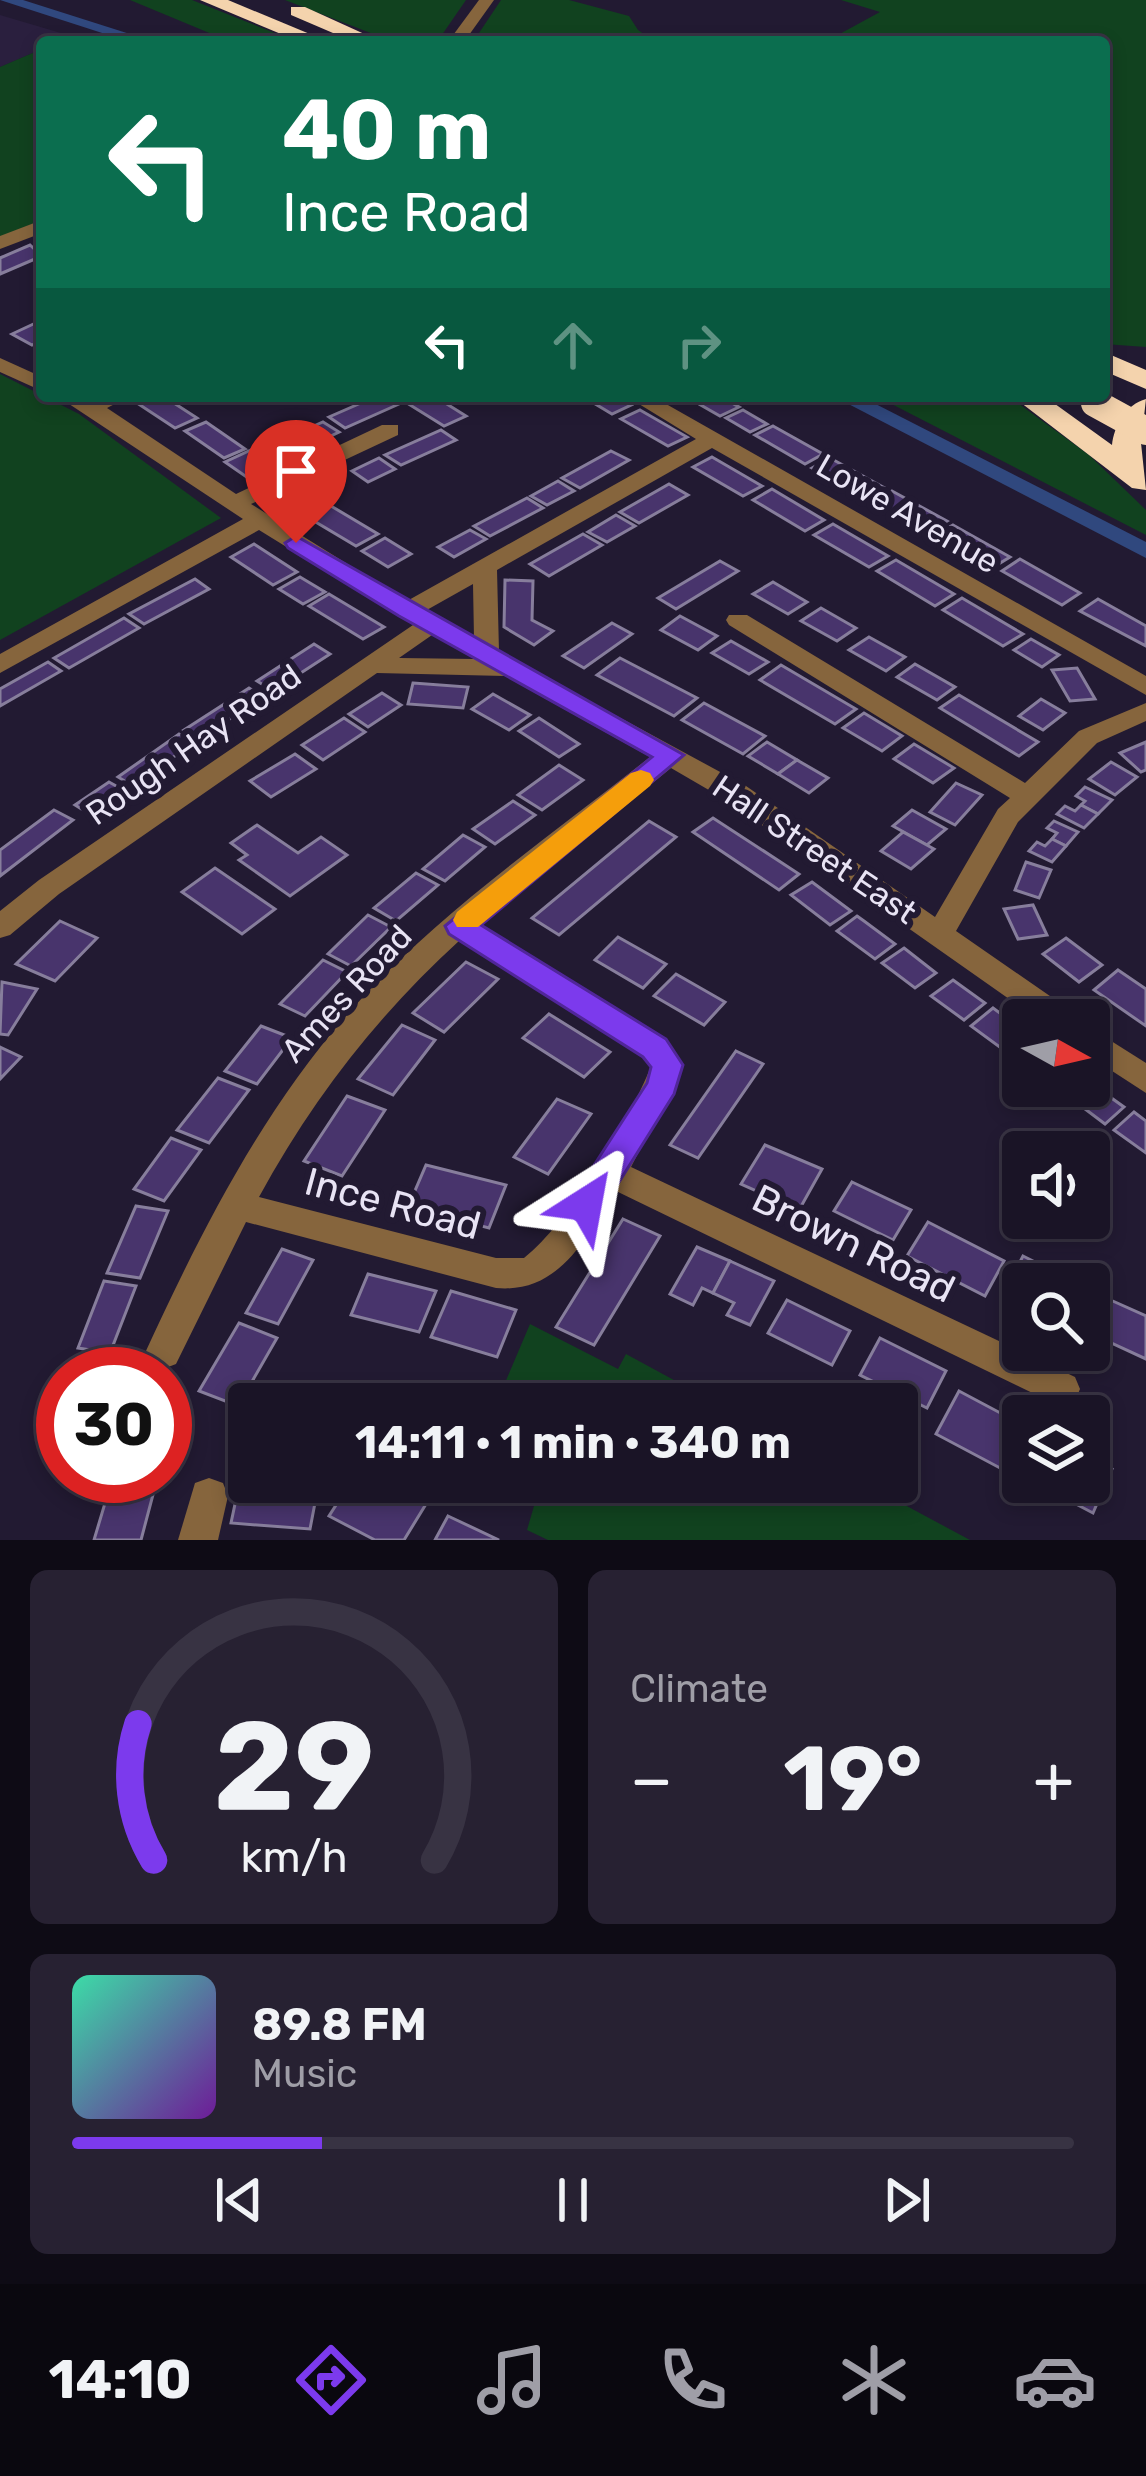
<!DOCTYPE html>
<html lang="en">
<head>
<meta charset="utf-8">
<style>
  :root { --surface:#1a1426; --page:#272132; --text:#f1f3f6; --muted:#9f9ea7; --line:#383343; --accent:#7c3aed }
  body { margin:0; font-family:Rubik,sans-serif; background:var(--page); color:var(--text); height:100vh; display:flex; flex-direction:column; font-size:45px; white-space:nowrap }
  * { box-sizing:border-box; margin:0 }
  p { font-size:39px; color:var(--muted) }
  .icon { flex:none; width:66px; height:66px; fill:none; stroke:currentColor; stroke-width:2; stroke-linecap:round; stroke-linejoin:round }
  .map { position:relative; height:1540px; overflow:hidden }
  .sheet { display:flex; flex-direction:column; gap:30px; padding:30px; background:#0e0b15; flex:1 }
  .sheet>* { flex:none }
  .hud { position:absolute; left:36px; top:36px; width:1074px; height:366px; border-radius:12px; box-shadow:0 6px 18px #0003,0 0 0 3px var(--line); background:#0b6e4f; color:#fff; overflow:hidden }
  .needle { width:78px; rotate:98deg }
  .tools { position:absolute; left:1002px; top:999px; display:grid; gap:24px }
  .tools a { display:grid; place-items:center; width:108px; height:108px; border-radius:12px; background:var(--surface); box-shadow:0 6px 18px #0003,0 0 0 3px var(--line); font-size:60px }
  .speed { position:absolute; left:36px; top:1347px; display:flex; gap:24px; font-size:60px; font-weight:700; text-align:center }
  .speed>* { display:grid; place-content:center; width:156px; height:156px; border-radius:50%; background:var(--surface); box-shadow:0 6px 18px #0003,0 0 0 3px var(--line); line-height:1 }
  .speed .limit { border:18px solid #d22; background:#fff; color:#111 }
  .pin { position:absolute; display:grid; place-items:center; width:102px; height:102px; color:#fff; margin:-123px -51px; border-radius:50% 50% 50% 0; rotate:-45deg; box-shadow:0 0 12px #0007 }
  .pin .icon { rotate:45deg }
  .me { position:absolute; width:132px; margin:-66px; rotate:34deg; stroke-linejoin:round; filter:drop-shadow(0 0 9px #0008) }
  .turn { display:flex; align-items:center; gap:42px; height:252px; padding:0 48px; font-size:54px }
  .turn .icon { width:156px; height:156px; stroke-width:2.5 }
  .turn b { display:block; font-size:84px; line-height:102px }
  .lanes { display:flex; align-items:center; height:114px; padding:0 48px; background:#0003; justify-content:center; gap:60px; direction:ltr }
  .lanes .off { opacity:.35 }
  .big { font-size:90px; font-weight:700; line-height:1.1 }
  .sheet .tile { flex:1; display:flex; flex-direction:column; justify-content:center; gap:18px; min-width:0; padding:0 42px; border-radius:18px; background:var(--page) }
  .sheet .dial { align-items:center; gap:0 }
  .dial svg { height:312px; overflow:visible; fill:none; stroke:var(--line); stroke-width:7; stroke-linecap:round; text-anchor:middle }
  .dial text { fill:var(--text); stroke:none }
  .song { display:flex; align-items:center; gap:36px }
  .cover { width:144px; height:144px; border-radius:18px; background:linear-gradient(135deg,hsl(160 70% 55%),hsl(280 70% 35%)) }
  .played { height:12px; border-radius:6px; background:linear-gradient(90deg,var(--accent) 25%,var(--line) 25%) }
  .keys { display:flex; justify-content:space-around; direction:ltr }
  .heat { display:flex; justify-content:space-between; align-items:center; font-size:66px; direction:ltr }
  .sheet .tiles { flex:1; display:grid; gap:30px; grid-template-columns:1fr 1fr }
  .tile:last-child { grid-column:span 2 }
  .trip { position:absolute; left:228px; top:1383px; width:690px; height:120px; border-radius:12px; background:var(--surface); box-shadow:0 6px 18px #0003,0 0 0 3px var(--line); font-weight:700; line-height:120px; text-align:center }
  .dock { display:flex; height:192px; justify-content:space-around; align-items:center; background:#0a080f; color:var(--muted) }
  .dock .icon { width:84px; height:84px }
  .dock .selected { color:var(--accent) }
  .dock b { font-size:54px; color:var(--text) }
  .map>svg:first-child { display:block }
</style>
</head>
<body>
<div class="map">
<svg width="1146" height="1540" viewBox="0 0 1146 1540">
  <rect width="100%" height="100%" fill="#221a32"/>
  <!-- built -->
  <polygon fill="#2a1f3e" points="0,15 71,36 42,42 42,49 0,67"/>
  <!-- green -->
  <g fill="#11421f">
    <polygon points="130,0 192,0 297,42 231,42"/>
    <polygon points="285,0 466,0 437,42 394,42"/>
    <polygon points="501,0 569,0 629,16 638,30 655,42 473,42"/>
    <polygon points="841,0 1146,0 1146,347 1104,344 1104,42 825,42 880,12"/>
    <polygon points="42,49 42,220 0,237 0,67"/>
    <polygon points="0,374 79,414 221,518 0,640"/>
    <polygon points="876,396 1008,396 1089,455 1146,510 1146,535"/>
    <polygon points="530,1324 618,1369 626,1354 718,1404 496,1404"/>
    <polygon points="541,1482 862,1482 970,1540 548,1540 527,1530"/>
  </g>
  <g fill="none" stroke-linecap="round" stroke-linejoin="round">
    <!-- canal -->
    <g fill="#30487e" fill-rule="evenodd">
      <polygon points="0,0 23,0 155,42 130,42"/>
      <polygon points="833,396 860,396 1146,542 1146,558"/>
    </g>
  </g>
  <!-- building -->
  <g fill="#48346c" stroke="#877e9c" stroke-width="3">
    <polygon points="30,245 42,256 0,274 0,258"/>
    <polygon points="42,320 42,340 32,345 12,334"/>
    <polygon points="152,396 163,396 197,418 175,428 137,403"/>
    <polygon points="377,396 399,404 345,428 329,417"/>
    <polygon points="410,396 434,396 466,416 444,426 402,400"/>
    <polygon points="582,396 616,396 631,405 612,414"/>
    <polygon points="685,396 719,396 739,407 720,416"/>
    <polygon points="640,410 687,437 668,446 621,419"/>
    <polygon points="743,410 767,424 750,432 726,418"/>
    <polygon points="206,422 245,449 224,458 185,431"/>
    <polygon points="323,422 339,432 312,445 296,434"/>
    <polygon points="773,426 823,454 805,464 755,435"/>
    <polygon points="441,430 456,440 401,465 385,455"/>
    <polygon points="251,450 277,467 251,480 225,462"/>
    <polygon points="611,451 629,460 580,488 562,478"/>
    <polygon points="712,457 762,486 743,496 693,467"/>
    <polygon points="379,458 395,469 368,482 352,471"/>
    <polygon points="830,458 883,487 864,498 812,468"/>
    <polygon points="558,481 574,491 547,505 531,496"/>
    <polygon points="669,484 688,495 639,523 620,512"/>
    <polygon points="302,488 324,503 303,514 281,499"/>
    <polygon points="772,489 824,520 805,531 753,500"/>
    <polygon points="892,491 947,521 929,532 874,501"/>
    <polygon points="527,498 543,508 490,536 474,526"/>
    <polygon points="331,506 378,534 356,546 309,518"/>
    <polygon points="616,515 635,526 607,542 588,532"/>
    <polygon points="833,524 888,556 869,567 814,535"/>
    <polygon points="953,525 1010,557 992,568 934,536"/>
    <polygon points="470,530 486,539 454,557 438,547"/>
    <polygon points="583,534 602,545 549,576 530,564"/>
    <polygon points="385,538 411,554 388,567 362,551"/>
    <polygon points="254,544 297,572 273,585 231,557"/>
    <polygon points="1020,559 1080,593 1062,605 1002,571"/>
    <polygon points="896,560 954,594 935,606 877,571"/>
    <polygon points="720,561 738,571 676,609 658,598"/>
    <polygon points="300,577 325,592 303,604 279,589"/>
    <polygon points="195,579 209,589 144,624 129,614"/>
    <polygon points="505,580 533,581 532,620 553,631 534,645 504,627"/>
    <polygon points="773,582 807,602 788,614 753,594"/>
    <polygon points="329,594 384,627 363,639 309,606"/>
    <polygon points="962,598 1023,634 1003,646 943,610"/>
    <polygon points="1098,599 1146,626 1146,646 1080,611"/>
    <polygon points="821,608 856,628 837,641 801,621"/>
    <polygon points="680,616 717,636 698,650 661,630"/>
    <polygon points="124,618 139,628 69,668 54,658"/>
    <polygon points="612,623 632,634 584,668 563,656"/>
    <polygon points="869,637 905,657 886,671 849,650"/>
    <polygon points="1031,639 1059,655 1042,667 1014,650"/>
    <polygon points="731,641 768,662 749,674 712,653"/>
    <polygon points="314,644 330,654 273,691 257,681"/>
    <polygon points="620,658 697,698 674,716 597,675"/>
    <polygon points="48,662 61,671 0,706 0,689"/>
    <polygon points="915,664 955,687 937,700 897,677"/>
    <polygon points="781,665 856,709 835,724 760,680"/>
    <polygon points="1077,668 1095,699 1070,701 1052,670"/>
    <polygon points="413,683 468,687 463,708 408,704"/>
    <polygon points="249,688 263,697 199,739 184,730"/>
    <polygon points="382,693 401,705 368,727 349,714"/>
    <polygon points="493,694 530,715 509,730 472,709"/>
    <polygon points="959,695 1038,742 1019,756 940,708"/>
    <polygon points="1041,699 1065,713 1043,730 1019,716"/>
    <polygon points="704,703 765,736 743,754 682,720"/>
    <polygon points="864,713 902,736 882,751 843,728"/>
    <polygon points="344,718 365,732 323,760 302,745"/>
    <polygon points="539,718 579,744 559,757 519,731"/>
    <polygon points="179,734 193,743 133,786 118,777"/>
    <polygon points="767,742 797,760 778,774 748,756"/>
    <polygon points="1146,742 1146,770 1141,772 1120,753"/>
    <polygon points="914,744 954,768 933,783 894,759"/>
    <polygon points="295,754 316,769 271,797 250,781"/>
    <polygon points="797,760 828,778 809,793 778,774"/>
    <polygon points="1111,762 1137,777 1115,795 1089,779"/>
    <polygon points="559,765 583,780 542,810 518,795"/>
    <polygon points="109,782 125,791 91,815 75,805"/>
    <polygon points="956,783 982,795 955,825 930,812"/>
    <polygon points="1085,787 1112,800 1098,814 1081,805 1085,801 1076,796"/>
    <polygon points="513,801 535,815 495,844 473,829"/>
    <polygon points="1081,805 1098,814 1084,828 1057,814 1065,806 1075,811"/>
    <polygon points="54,810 73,820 0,876 0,850"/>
    <polygon points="912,810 946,829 927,845 893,826"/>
    <polygon points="713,818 799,874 779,890 693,832"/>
    <polygon points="649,821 676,837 559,935 532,918"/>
    <polygon points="1054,821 1078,832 1066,846 1052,839 1057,833 1047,828"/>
    <polygon points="257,825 298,853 321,837 347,855 290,896 239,860 247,855 231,843"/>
    <polygon points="903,832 934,849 911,869 881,851"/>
    <polygon points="463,835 485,847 445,881 423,869"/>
    <polygon points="1052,839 1066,846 1052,862 1029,851 1037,842 1045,846"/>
    <polygon points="1026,862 1051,870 1039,898 1015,890"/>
    <polygon points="215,868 275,909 242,934 182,892"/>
    <polygon points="416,873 438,885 396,921 374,908"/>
    <polygon points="812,882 851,911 830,925 791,895"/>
    <polygon points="1033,905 1047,935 1018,939 1004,909"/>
    <polygon points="368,915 391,927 351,966 328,954"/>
    <polygon points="857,916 864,921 895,944 875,959 837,931"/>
    <polygon points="60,921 97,938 55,981 16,964"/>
    <polygon points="618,937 666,964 643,988 595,960"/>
    <polygon points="1066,938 1102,965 1079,982 1043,954"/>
    <polygon points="904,948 936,973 915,988 882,963"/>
    <polygon points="323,960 347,972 305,1016 280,1004"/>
    <polygon points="466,962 498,979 444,1032 413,1013"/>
    <polygon points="1118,970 1146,989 1146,1026 1094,990"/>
    <polygon points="676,974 725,1002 704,1025 654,996"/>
    <polygon points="953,980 985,1003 964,1020 931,996"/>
    <polygon points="2,982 37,989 8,1035 0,1034"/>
    <polygon points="993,1008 1023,1030 1023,1064 971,1026"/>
    <polygon points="549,1014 610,1052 584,1077 523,1038"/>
    <polygon points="402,1025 435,1040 393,1095 358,1079"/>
    <polygon points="261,1026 292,1038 257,1084 225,1071"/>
    <polygon points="0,1047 21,1057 0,1079"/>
    <polygon points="736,1051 763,1064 698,1158 670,1145"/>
    <polygon points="218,1078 249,1090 209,1143 177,1130"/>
    <polygon points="1089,1082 1124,1107 1105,1124 1056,1087 1089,1086"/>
    <polygon points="347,1096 385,1110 342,1176 304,1161"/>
    <polygon points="557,1099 591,1114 548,1174 514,1157"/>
    <polygon points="1134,1112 1146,1121 1146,1153 1114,1130"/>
    <polygon points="171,1138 201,1150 164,1201 134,1189"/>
    <polygon points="765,1145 822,1169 799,1210 741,1184"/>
    <polygon points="426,1165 506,1185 489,1228 408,1207"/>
    <polygon points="852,1182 911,1210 893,1240 834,1211"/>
    <polygon points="136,1206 168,1211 140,1278 107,1273"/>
    <polygon points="623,1219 660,1236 594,1345 556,1327"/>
    <polygon points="928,1222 1004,1261 985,1296 907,1256"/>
    <polygon points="697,1247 730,1261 713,1293 702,1288 693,1305 670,1294"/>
    <polygon points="282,1249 313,1260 278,1324 246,1313"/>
    <polygon points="1023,1256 1079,1284 1023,1284 1023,1300 1005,1291"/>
    <polygon points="730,1261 774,1281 750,1325 727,1315 734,1303 713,1293"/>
    <polygon points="368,1274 436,1291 419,1332 351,1315"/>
    <polygon points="104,1281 136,1286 110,1353 78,1348"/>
    <polygon points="451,1291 516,1310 497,1357 431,1337"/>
    <polygon points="1106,1298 1146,1316 1146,1359 1092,1334"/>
    <polygon points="787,1300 850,1331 832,1365 768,1333"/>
    <polygon points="239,1323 277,1338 238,1406 199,1391"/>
    <polygon points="880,1338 946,1371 927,1408 860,1375"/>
    <polygon points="959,1391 1023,1425 1002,1469 936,1434"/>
    <polygon points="1089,1457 1112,1469 1093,1513 1034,1482 1089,1482"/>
    <polygon points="241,1476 249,1477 249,1482 319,1482 310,1529 231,1523"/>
    <polygon points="351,1482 382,1482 426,1504 404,1540 375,1540 329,1516"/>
    <polygon points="111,1483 155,1487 141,1540 94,1540"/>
    <polygon points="448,1516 499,1540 435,1540"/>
  </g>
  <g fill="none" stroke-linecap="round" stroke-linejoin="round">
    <!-- minor -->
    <g fill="#86653d" fill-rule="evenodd">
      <polygon points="479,0 494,0 464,42 448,42"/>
      <polygon points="42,220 42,233 0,249 0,236"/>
      <polygon points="0,358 42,377 42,391 0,372"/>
      <path d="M57,396l34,4 39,-4 -23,12 129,86 146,-69h16v10l-147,69 156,97 289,-162 -70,-43h26l494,280v19l-434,-247 -215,122 2,82 247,134 189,131 63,-108 12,-11 -281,-173 -3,-5 3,-5h18l278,168 54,-52 67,-28v18l-49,22 -79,79 -62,109 117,81 4,8h-38l-313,-220 -55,-32 -192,156 187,115 17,26 -52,102 444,210 5,12 -5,12 -13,5 -13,-5 -433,-210c-30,47 -57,103 -120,97l-250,-66 -70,142 -13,5 -13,-5 -5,-11c58,-126 123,-254 218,-356 85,-91 190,-163 287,-240l-145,-81 -128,-3 -318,221 -49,41 -10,3v-27l39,-31 374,-255 -154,-95 -259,143v-19l243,-135zM473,584l1,54 -49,-27zM432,635l43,24 -76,-1zM460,940l184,117 7,9c-21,54 -82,157 -127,192h-28l-237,-61c54,-99 118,-181 201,-257z"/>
      <polygon points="1089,1027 1146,1063 1146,1093 1089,1056"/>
      <polygon points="209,1478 223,1483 228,1496 218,1540 178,1540 195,1483"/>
    </g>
    <!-- highway -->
    <g fill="#f4d3ad" fill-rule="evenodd">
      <polygon points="200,0 228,0 329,42 300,42"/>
      <polygon points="291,7 305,7 382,42 354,42 291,15"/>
      <polygon points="1104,352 1146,370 1146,389 1104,371"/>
      <path d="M1012,396h32l68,49c2,-19 14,-41 34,-46l-5,44 5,47 -14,-2z"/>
    </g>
    <!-- highway-bridge -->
    <polyline stroke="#f4d3ad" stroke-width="28" points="1095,403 1146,431"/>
  </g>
  <!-- route -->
  <polygon fill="#7c3aed" stroke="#51269a" stroke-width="3" points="296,536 684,755 481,925 666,1039 683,1065 674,1094 599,1214 586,1218 574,1214 569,1204 647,1083 651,1067 643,1057 449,934 445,926 652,757 399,616 288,548 285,543"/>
  <!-- slow -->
  <polygon fill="#f59e0b" points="641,770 650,773 654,780 650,786 478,927 457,927 453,920 457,912 631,773"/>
  <g text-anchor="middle" stroke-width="12" stroke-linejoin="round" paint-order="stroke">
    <!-- street labels -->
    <g font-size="33" fill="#e8e3f4" stroke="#221a32">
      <text transform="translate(908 513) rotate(30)" y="12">Lowe Avenue</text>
      <text transform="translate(193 744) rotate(-35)" y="12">Rough Hay Road</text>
      <text transform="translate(815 849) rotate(34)" y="12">Hall Street East</text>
      <text transform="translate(346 993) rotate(-47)" y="12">Ames Road</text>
    </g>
    <!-- near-street labels -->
    <g font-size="39" fill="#e8e3f4" stroke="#221a32">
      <text transform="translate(393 1203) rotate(15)" y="14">Ince Road</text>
      <text transform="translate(854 1243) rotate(26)" y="14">Brown Road</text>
    </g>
  </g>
</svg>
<div class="tools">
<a><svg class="needle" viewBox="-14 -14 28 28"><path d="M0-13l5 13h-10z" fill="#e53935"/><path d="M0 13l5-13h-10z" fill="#9f9ea7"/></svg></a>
<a><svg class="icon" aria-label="sound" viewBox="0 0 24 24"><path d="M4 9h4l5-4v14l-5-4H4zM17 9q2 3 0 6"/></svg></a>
<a><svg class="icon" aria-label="search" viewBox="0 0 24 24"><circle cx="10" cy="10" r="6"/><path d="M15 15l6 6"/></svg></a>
<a><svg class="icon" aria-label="layers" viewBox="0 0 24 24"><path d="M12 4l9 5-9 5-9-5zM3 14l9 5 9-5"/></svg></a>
</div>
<div class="speed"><div class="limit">30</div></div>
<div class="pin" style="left:296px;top:543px;background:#d93025"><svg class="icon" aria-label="arrive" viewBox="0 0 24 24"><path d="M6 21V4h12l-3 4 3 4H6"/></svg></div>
<svg class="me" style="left:586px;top:1204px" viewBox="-20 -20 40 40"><path d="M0-17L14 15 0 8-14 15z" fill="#7c3aed" stroke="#fff" stroke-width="4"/></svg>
<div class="trip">14:11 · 1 min · 340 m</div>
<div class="hud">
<div class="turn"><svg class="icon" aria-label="left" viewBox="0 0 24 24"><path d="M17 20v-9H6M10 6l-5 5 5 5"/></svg><div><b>40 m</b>Ince Road</div></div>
<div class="lanes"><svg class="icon" aria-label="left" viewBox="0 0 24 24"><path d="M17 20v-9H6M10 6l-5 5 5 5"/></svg><svg class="icon off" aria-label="ahead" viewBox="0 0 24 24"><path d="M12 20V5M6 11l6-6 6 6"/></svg><svg class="icon off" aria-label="right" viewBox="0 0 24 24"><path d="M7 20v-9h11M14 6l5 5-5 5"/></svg></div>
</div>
</div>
<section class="sheet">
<div class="tiles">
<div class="tile dial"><svg viewBox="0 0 100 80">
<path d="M14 69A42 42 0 1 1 86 69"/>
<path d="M14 69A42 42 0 0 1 10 34" stroke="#7c3aed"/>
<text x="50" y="56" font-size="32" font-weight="700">29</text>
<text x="50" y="72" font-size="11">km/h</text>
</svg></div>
<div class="tile"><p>Climate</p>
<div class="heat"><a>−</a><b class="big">19°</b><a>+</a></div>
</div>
<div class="tile">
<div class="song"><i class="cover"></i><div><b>89.8 FM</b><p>Music</p></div></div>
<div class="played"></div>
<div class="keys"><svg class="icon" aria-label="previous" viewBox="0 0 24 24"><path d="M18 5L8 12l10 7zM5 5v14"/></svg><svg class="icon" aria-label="pause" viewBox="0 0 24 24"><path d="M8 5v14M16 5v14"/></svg><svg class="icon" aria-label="next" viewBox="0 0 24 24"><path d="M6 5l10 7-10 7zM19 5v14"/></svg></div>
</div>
</div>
</section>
<nav class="dock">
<b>14:10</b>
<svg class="icon selected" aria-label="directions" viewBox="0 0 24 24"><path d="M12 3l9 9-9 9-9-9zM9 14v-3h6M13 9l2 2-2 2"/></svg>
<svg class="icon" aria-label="music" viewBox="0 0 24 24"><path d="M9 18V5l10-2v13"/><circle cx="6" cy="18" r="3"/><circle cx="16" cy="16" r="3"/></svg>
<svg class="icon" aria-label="phone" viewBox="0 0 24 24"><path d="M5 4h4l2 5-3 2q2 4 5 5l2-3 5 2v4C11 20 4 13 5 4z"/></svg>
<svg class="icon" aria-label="climate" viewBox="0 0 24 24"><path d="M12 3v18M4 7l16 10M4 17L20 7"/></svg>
<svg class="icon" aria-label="car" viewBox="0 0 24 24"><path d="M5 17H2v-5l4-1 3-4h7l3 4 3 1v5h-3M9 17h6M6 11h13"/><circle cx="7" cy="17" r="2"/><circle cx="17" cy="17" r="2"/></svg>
</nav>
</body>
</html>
